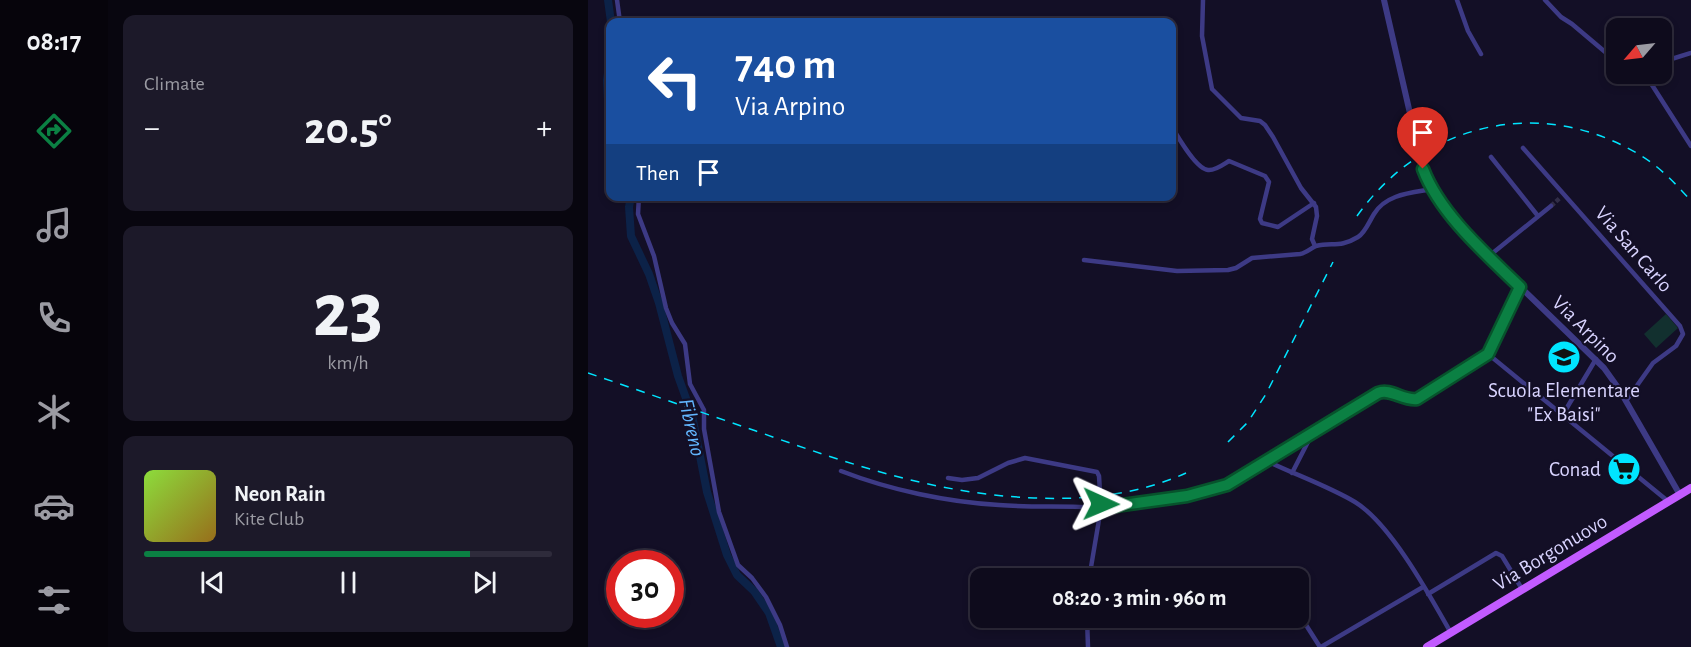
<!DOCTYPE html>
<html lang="en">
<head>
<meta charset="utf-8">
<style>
  :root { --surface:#0e0b1c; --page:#1c1929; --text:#f1f3f6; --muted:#9b9ba3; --line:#2e2b3b; --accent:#0b8043 }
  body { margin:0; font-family:"Alegreya Sans",sans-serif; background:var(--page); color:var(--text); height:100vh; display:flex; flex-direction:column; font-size:22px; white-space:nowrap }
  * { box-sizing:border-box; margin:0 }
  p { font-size:20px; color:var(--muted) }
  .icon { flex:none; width:33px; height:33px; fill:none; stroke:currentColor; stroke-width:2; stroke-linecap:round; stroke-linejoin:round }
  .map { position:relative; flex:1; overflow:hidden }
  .side { display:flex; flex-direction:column; gap:15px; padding:15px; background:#08060f; width:480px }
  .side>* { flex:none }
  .banner { position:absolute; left:18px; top:18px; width:570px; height:183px; border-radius:12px; box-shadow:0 3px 9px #0003,0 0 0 2px var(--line); background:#1a4fa0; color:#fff; overflow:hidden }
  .needle { width:39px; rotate:242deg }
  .controls { position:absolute; left:1018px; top:18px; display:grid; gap:12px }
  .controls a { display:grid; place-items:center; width:66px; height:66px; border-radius:12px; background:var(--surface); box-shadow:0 3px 9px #0003,0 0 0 2px var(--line); font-size:30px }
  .speed { position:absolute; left:18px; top:550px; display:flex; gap:12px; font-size:30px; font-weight:700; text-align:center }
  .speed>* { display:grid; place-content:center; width:78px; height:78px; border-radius:50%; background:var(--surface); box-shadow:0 3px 9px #0003,0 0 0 2px var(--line); line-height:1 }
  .speed .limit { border:9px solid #d22; background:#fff; color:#111 }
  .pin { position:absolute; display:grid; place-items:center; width:51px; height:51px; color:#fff; margin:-62px -26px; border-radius:50% 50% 50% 0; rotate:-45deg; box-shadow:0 0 6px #0007 }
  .pin .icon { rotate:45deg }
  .me { position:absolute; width:66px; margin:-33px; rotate:91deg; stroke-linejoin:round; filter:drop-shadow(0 0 4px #0008) }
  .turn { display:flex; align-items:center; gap:21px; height:126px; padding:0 30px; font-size:27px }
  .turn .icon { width:78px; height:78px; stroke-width:2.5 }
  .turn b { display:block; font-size:42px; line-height:51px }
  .then { display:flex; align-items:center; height:57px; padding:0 30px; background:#0003; gap:12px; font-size:22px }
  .big { font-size:45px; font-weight:700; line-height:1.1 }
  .side .widget { flex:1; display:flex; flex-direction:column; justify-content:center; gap:9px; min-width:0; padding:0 21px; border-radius:12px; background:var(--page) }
  .side .dial { align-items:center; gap:0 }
  .dial b { font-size:78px; line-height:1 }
  .song { display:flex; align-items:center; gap:18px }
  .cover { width:72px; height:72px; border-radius:9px; background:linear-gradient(135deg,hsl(90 70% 55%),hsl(40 70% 35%)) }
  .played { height:6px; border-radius:3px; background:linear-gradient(90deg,var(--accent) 80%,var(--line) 80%) }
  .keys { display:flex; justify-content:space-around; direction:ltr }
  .heat { display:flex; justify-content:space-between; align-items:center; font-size:33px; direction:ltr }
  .trip { position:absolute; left:382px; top:568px; width:339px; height:60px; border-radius:12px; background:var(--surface); box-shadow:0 3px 9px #0003,0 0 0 2px var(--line); font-weight:700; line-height:60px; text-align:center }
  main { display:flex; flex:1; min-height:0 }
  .tab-bar { display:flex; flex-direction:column; width:108px; justify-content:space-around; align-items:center; background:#06040b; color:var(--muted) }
  .tab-bar .icon { width:42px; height:42px }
  .tab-bar .on { color:var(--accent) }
  .tab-bar b { font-size:27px; color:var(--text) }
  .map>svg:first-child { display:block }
</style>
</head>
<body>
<main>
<nav class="tab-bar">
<b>08:17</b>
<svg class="icon on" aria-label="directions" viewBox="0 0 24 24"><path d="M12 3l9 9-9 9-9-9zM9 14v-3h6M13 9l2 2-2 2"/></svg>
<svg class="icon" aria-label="music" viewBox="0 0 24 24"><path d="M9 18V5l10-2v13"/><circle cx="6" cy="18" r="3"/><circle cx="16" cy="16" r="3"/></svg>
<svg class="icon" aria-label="phone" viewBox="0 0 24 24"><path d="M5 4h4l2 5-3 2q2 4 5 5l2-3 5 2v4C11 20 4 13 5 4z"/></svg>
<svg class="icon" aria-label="climate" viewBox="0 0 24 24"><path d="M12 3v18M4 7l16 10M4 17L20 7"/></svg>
<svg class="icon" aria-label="car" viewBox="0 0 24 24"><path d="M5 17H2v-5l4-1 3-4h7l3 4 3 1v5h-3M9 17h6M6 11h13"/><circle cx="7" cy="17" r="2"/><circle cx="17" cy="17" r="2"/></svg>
<svg class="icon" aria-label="filters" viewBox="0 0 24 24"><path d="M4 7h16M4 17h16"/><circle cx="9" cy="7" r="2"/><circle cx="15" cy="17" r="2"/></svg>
</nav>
<section class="side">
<div class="widget"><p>Climate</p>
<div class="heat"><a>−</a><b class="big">20.5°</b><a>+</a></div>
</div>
<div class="widget dial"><b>23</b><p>km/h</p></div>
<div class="widget">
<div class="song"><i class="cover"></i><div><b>Neon Rain</b><p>Kite Club</p></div></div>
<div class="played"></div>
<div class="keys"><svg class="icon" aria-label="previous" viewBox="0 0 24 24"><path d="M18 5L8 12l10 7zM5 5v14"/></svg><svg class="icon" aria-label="pause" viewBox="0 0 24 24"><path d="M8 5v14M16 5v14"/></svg><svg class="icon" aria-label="next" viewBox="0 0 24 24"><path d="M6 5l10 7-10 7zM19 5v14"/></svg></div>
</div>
</section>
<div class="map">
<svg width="1103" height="647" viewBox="0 0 1103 647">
  <rect width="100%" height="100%" fill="#130f26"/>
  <!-- green -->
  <polygon fill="#12302f" points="1078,314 1090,328 1068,348 1056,334"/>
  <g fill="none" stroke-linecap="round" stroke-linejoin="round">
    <!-- river -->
    <g stroke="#0c2248" stroke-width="8">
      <polyline points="20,0 23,22"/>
      <polyline points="22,59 19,80 20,100 22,103"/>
      <polyline points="43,196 41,207 43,236 61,274 71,303 90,376 104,415 119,492 139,555 149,575 166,591 181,613 193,647"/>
    </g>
    <!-- minor-tunnel -->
    <polyline stroke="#312d47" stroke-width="4.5" stroke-dasharray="4.5 2" stroke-linecap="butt" points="963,206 972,198"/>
    <!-- minor -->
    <g stroke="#3d3a85" stroke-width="4.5">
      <polyline points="29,0 32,22"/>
      <polyline points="615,0 614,36 624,89 653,118 672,121 677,125 685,137 713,188 728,207 729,216 724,239 727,246"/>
      <polyline points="869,0 880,31 893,54"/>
      <polyline points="957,0 973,17 984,24 1029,62"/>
      <polyline points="1074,62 1103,53"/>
      <polyline points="1057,74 1103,146"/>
      <path d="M584,127c6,10 24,42 36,43 7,1 16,-6 21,-9l36,15 4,6 -9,37 2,4 16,4 36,-24"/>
      <polyline points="935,148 1092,326 1095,334 1088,346 1065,363 1038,401"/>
      <polyline points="903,157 950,216"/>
      <polyline points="51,196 50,214 66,256 78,308 84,323 97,344 102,384 116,410 116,429 131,512 150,565 164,578 178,597 192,625 199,647"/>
      <polyline points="901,256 963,206"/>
      <path d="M496,260l93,11 51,-1 8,-2 16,-10 48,-4c6,-1 11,-6 16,-8 16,-4 24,2 42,-9 7,-4 11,-15 16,-23 12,-20 37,-21 59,-25"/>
      <polyline points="932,287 900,354 1081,502"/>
      <polyline points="974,416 1008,359"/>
      <path d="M679,461c29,14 61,25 88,41 36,22 75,94 96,131"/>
      <path d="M253,471c49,19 106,31 158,34 34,3 68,0 102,3l-2,-32 -2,-4 -72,-14 -17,5 -30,15 -16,2 -14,-2"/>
      <polyline points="704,473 723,436"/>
      <path d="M501,579l12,-71 86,-12 40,-11 151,-92c13,-5 25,8 39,6l71,-45"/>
      <polyline points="840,594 908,553 914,556 934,589"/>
      <polyline points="711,614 732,647"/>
      <polyline points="499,618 500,647"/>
      <polyline points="733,647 835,587"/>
    </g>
    <!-- tertiary -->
    <polyline stroke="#3d3a85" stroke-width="6" points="796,0 832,157 848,195 874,227 918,273 1016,368 1031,389 1092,495"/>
    <!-- primary -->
    <polyline stroke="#c25bff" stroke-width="8" points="839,647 1103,488"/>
    <!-- rail -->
    <g stroke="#00e5ff" stroke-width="1.5" stroke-dasharray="9 8" stroke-linecap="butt">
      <path d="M769,216c67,-94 184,-121 283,-61 20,12 36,29 51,46"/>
      <path d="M0,373c56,19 112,39 168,58 93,33 179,63 278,67 54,2 103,-3 152,-25"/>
      <polyline points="640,442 660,422 678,394 745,262"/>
    </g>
  </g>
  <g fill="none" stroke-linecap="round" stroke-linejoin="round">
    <!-- route casing -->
    <g stroke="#07532c" stroke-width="15">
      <path id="route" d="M513,504v4l86,-12 40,-11 151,-92c13,-5 25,8 39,6l71,-45 32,-67c-34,-33 -80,-73 -97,-118"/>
    </g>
    <!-- route -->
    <use href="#route" stroke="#0b8043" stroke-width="10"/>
  </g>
  <!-- icons -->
  <defs>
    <g id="school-disc" transform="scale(1.725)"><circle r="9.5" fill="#00e5ff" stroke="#130f26"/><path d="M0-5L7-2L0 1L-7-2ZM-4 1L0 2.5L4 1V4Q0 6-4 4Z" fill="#111"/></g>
    <g id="supermarket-disc" transform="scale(1.725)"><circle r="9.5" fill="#00e5ff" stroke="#130f26"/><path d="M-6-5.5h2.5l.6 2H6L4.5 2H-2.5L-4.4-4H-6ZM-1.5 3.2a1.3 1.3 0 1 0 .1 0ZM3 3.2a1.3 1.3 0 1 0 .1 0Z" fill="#111"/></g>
  </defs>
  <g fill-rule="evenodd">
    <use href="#school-disc" x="976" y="357"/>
    <use href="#supermarket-disc" x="1036" y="469"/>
  </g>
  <g text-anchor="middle" stroke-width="4.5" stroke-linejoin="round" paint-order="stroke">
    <!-- street labels -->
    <g font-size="21" fill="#d9d4ff" stroke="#130f26">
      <text transform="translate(1046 249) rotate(49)" y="7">Via San Carlo</text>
      <text transform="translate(998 329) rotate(45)" y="7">Via Arpino</text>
      <text transform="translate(962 552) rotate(-31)" y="7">Via Borgonuovo</text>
    </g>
    <!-- poi labels -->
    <g font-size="21" fill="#d9d4ff" stroke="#130f26">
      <text x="976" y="397">Scuola Elementare<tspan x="976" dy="24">"Ex Baisi"</tspan></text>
      <text x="1013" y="476" text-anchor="end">Conad</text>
    </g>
    <!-- water labels -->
    <g font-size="22" font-style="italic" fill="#62b6ff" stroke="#130f26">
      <text transform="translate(105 427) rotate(77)" y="8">Fibreno</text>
    </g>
  </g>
</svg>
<div class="controls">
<a><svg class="needle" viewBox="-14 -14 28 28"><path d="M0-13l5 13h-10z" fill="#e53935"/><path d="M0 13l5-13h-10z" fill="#9b9ba3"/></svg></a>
</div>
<div class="speed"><div class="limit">30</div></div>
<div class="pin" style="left:835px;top:169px;background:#d93025"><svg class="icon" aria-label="arrive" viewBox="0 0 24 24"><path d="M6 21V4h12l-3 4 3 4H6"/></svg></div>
<svg class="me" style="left:513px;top:504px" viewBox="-20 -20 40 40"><path d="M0-17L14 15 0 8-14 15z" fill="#0b8043" stroke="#fff" stroke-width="4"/></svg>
<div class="trip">08:20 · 3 min · 960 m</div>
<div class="banner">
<div class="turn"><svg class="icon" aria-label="left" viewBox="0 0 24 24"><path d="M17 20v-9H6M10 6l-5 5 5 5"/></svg><div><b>740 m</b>Via Arpino</div></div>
<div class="then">Then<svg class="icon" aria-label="arrive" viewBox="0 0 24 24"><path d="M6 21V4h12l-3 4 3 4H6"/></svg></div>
</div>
</div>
</main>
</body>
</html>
